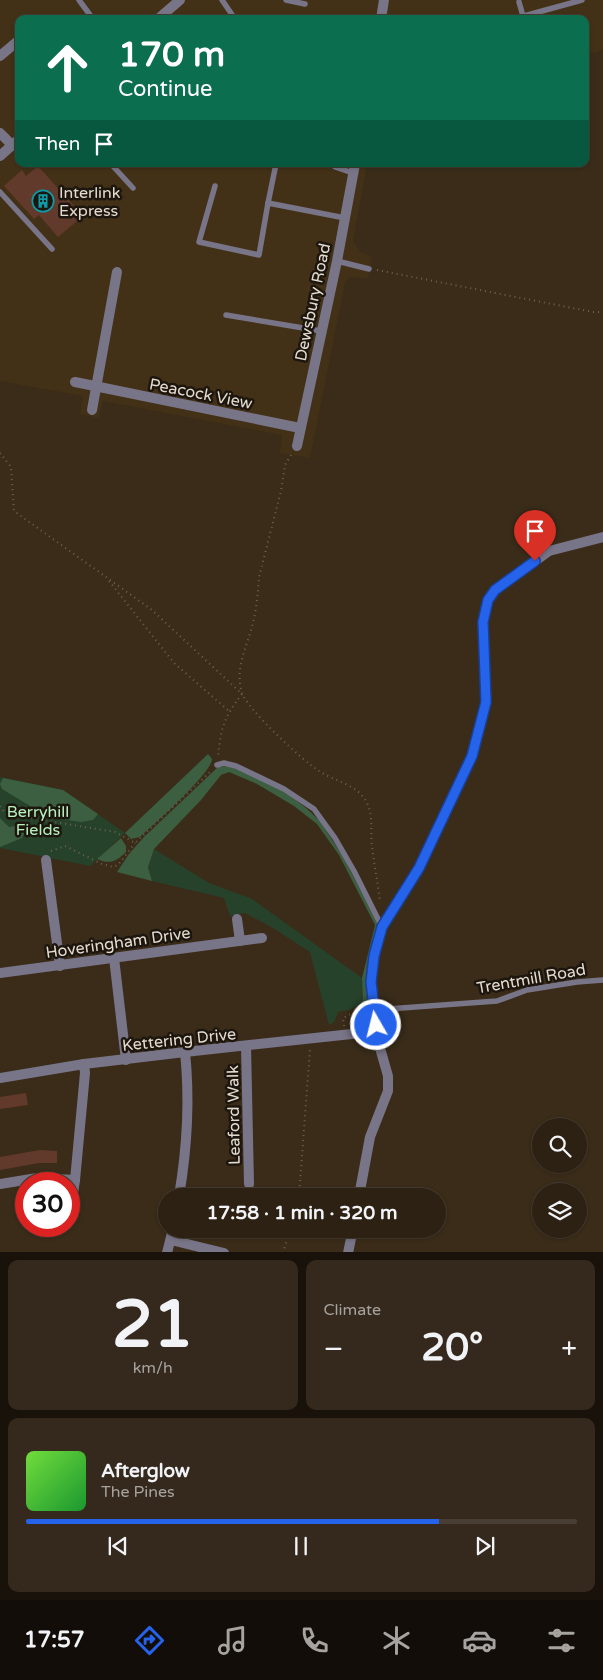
<!DOCTYPE html>
<html lang="en">
<head>
<meta charset="utf-8">
<style>
  :root { --surface:#2c2113; --page:#34291c; --text:#f1f3f6; --muted:#a6a3a0; --line:#483e33; --accent:#2563eb }
  body { margin:0; font-family:"Varela Round",sans-serif; background:var(--page); color:var(--text); height:100vh; display:flex; flex-direction:column; font-size:19px; white-space:nowrap }
  * { box-sizing:border-box; margin:0 }
  p { font-size:16px; color:var(--muted) }
  .icon { flex:none; width:28px; height:28px; fill:none; stroke:currentColor; stroke-width:2; stroke-linecap:round; stroke-linejoin:round }
  .map { position:relative; height:1252px; overflow:hidden }
  .panel { display:flex; flex-direction:column; gap:8px; padding:8px; background:#18120a; flex:1 }
  .panel>* { flex:none }
  .hud { position:absolute; left:15px; top:15px; width:574px; height:152px; border-radius:10px; box-shadow:0 1px 4px #0004,0 0 0 1px var(--line); background:#0b6e4f; color:#fff; overflow:hidden }
  .fabs { position:absolute; left:532px; top:1118px; display:grid; gap:10px }
  .fabs a { display:grid; place-items:center; width:55px; height:55px; border-radius:50%; background:var(--surface); box-shadow:0 1px 4px #0004,0 0 0 1px var(--line); font-size:25px }
  .speed { position:absolute; left:15px; top:1172px; display:flex; gap:10px; font-size:25px; font-weight:700; text-align:center }
  .speed>* { display:grid; place-content:center; width:65px; height:65px; border-radius:50%; background:var(--surface); box-shadow:0 1px 4px #0004,0 0 0 1px var(--line); line-height:1 }
  .speed .limit { border:8px solid #d22; background:#fff; color:#111 }
  .pin { position:absolute; display:grid; place-items:center; width:42px; height:42px; color:#fff; margin:-51px -21px; border-radius:50% 50% 50% 0; rotate:-45deg; box-shadow:0 0 5px #0007 }
  .pin .icon { rotate:45deg }
  .me { position:absolute; width:55px; margin:-28px; rotate:352deg; stroke-linejoin:round; filter:drop-shadow(0 0 4px #0008) }
  .turn { display:flex; align-items:center; gap:18px; height:105px; padding:0 20px; font-size:22px }
  .turn .icon { width:65px; height:65px; stroke-width:2.5 }
  .turn b { display:block; font-size:35px; line-height:42px }
  .then { display:flex; align-items:center; height:48px; padding:0 20px; background:#0003; gap:10px; font-size:19px }
  .big { font-size:38px; font-weight:800; line-height:1.1 }
  .panel .widget { flex:1; display:flex; flex-direction:column; justify-content:center; gap:8px; min-width:0; padding:0 18px; border-radius:10px; background:var(--page) }
  .panel .dial { align-items:center; gap:0 }
  .dial b { font-size:65px; line-height:1 }
  .song { display:flex; align-items:center; gap:15px }
  .cover { width:60px; height:60px; border-radius:8px; background:linear-gradient(135deg,hsl(100 70% 55%),hsl(130 70% 35%)) }
  .played { height:5px; border-radius:2px; background:linear-gradient(90deg,var(--accent) 75%,var(--line) 75%) }
  .keys { display:flex; justify-content:space-around; direction:ltr }
  .heat { display:flex; justify-content:space-between; align-items:center; font-size:28px; direction:ltr }
  .panel .tiles { flex:1; display:grid; gap:8px; grid-template-columns:1fr 1fr }
  .widget:last-child { grid-column:span 2 }
  .trip { position:absolute; left:158px; top:1188px; width:288px; height:50px; border-radius:25px; background:var(--surface); box-shadow:0 1px 4px #0004,0 0 0 1px var(--line); font-weight:800; line-height:50px; text-align:center }
  .dock { display:flex; height:80px; justify-content:space-around; align-items:center; background:#120d08; color:var(--muted) }
  .dock .icon { width:35px; height:35px }
  .dock .active { color:var(--accent) }
  .dock b { font-size:22px; color:var(--text) }
  .map>svg:first-child { display:block }
</style>
</head>
<body>
<div class="map">
<svg width="603" height="1253" viewBox="0 0 603 1253">
  <rect width="100%" height="100%" fill="#3a2c19"/>
  <!-- built -->
  <polygon fill="#433117" points="0,0 603,0 603,50 585,55 585,19 19,19 19,164 367,164 353,241 359,251 372,257 368,279 350,277 345,283 310,458 280,453 282,435 103,401 99,418 80,414 83,396 0,381"/>
  <!-- green -->
  <g fill="#27422b">
    <polygon points="0,777 63,790 125,833 90,866 0,848"/>
    <polygon points="154,849 209,883 252,899 362,978 363,1003 349,1010 338,1012 334,1022 329,1025 310,952 273,928 245,913 230,916 224,898 152,881 148,867"/>
  </g>
  <!-- forest -->
  <g fill="#3c5e41">
    <path d="M208,754l4,5c0,14 -59,66 -72,78l-9,2 -6,-6z"/>
    <polygon points="227,766 243,770 284,791 306,808 320,821 344,858 379,926 369,999 363,1003 362,978 375,925 339,855 317,824 294,806 257,784 229,772 221,775 201,800 154,849 148,867 152,881 117,872 129,854 144,837 218,767"/>
    <polygon points="3,778 63,790 98,814 93,820 81,822 48,817 2,789 0,784"/>
    <polygon points="0,818 9,827 22,825 26,829 22,838 0,847"/>
    <path d="M121,838l5,8v6c-9,9 -16,13 -29,7z"/>
  </g>
  <!-- building -->
  <g fill="#623a2b">
    <polygon points="38,166 83,216 58,237 39,215 34,219 4,186 22,170 26,176"/>
    <polygon points="26,1093 28,1105 0,1109 0,1097"/>
    <polygon points="40,1150 57,1151 57,1163 39,1163 0,1170 0,1157"/>
  </g>
  <g fill="none" stroke-linecap="round" stroke-linejoin="round">
    <!-- path -->
    <g stroke="#6f6251" stroke-width="2" stroke-dasharray="1 4" stroke-linecap="butt">
      <polyline points="377,270 593,312 603,312"/>
      <path d="M0,453l11,14 3,44 138,99 90,84c-18,23 -21,34 -24,62"/>
      <path d="M291,455l-6,10 -4,26 -22,86c-1,18 -3,36 -8,53 -6,21 -16,40 -9,63 5,16 61,68 77,78 15,10 37,13 47,30 8,15 4,29 6,45 2,19 6,37 8,56"/>
      <polyline points="109,581 174,663 229,711"/>
      <polyline points="0,806 6,814 115,832 135,843 211,771"/>
      <polyline points="51,851 65,846 102,864 113,867 118,865 135,843"/>
      <polyline points="344,1026 343,1018 363,1008"/>
      <polyline points="299,1196 310,1049"/>
      <polyline points="283,1253 290,1229"/>
    </g>
    <!-- lane -->
    <g stroke="#797588" stroke-width="5.5">
      <polyline points="79,0 93,19"/>
      <polyline points="222,0 235,19"/>
      <polyline points="286,0 305,4"/>
      <polyline points="519,2 523,16"/>
      <polyline points="513,19 582,0"/>
      <polyline points="111,164 133,188"/>
      <polyline points="335,164 335,167 353,173"/>
      <polyline points="215,186 199,242 259,255 268,203 345,218"/>
      <polyline points="0,192 52,249"/>
      <polyline points="268,203 276,164"/>
      <polyline points="337,261 369,269"/>
      <polyline points="226,315 321,331"/>
      <polyline points="217,765 224,763 236,766 284,789 314,809 335,838 354,871 382,927"/>
      <polyline points="374,1010 497,1001 527,990 577,982 603,980"/>
    </g>
    <!-- street -->
    <g stroke="#797588" stroke-width="10">
      <polyline points="158,19 180,0"/>
      <polyline points="381,19 384,0"/>
      <polyline points="0,56 19,40"/>
      <polyline points="0,133 12,145"/>
      <polyline points="0,156 19,139"/>
      <polyline points="75,382 300,428"/>
      <polyline points="92,410 117,272"/>
      <polyline points="297,446 337,261 355,164"/>
      <polyline points="46,860 60,966"/>
      <polyline points="237,919 240,941"/>
      <polyline points="114,958 126,1060"/>
      <polyline points="0,973 262,938"/>
      <polyline points="246,1046 249,1184"/>
      <polyline points="0,1078 84,1064 185,1052 361,1033"/>
      <polyline points="0,1184 37,1178 75,1180 85,1073 84,1064"/>
      <path d="M179,1196c8,-47 11,-96 6,-144"/>
      <polyline points="359,1196 370,1137 388,1091 388,1076 378,1041 373,1004 371,982 374,956 382,927 419,868 472,755 486,702 483,622 488,601 495,590 549,551 603,537"/>
      <polyline points="72,1200 75,1180"/>
      <polyline points="171,1240 224,1253"/>
      <polyline points="167,1253 173,1229"/>
      <polyline points="348,1253 353,1229"/>
    </g>
  </g>
  <g fill="none" stroke-linecap="round" stroke-linejoin="round">
    <!-- route casing -->
    <g stroke="#184099" stroke-width="12">
      <polyline id="route" points="376,1025 371,982 374,956 382,927 419,868 472,756 486,702 483,622 488,600 495,590 535,561"/>
    </g>
    <!-- route -->
    <use href="#route" stroke="#2563eb" stroke-width="9"/>
  </g>
  <!-- icons -->
  <defs>
    <g id="building-ring" transform="scale(1.125)"><circle r="9.5" fill="#1c160e" stroke="#0f9aa8" stroke-width="1.5"/><path d="M-4-6H4V6H1V3H-1V6H-4ZM-2.5-4.3h1.7v1.8h-1.7ZM.8-4.3h1.7v1.8H.8ZM-2.5-1h1.7V.8h-1.7ZM.8-1h1.7V.8H.8Z" fill="#0f9aa8"/></g>
  </defs>
  <g fill-rule="evenodd">
    <use href="#building-ring" x="43" y="201"/>
  </g>
  <g text-anchor="middle" stroke-width="5" stroke-linejoin="round" paint-order="stroke">
    <!-- poi labels -->
    <g font-size="16" fill="#e5dcd0" stroke="#1c160e" text-anchor="start">
      <text x="59" y="198">Interlink<tspan x="59" dy="18">Express</tspan></text>
    </g>
    <!-- street labels -->
    <g font-size="16" fill="#e5dcd0" stroke="#1c160e">
      <text transform="translate(312 302) rotate(-78)" y="6">Dewsbury Road</text>
      <text transform="translate(201 393) rotate(11)" y="6">Peacock View</text>
      <text transform="translate(118 942) rotate(-8)" y="6">Hoveringham Drive</text>
      <text transform="translate(531 978) rotate(-10)" y="6">Trentmill Road</text>
      <text transform="translate(179 1039) rotate(-6)" y="6">Kettering Drive</text>
      <text transform="translate(233 1115) rotate(-91)" y="6">Leaford Walk</text>
    </g>
    <!-- park labels -->
    <g font-size="16" fill="#b7f2bf" stroke="#1c160e">
      <text x="38" y="817">Berryhill<tspan x="38" dy="18">Fields</tspan></text>
    </g>
  </g>
</svg>
<div class="fabs">
<a><svg class="icon" aria-label="search" viewBox="0 0 24 24"><circle cx="10" cy="10" r="6"/><path d="M15 15l6 6"/></svg></a>
<a><svg class="icon" aria-label="layers" viewBox="0 0 24 24"><path d="M12 4l9 5-9 5-9-5zM3 14l9 5 9-5"/></svg></a>
</div>
<div class="speed"><div class="limit">30</div></div>
<div class="pin" style="left:535px;top:561px;background:#d93025"><svg class="icon" aria-label="arrive" viewBox="0 0 24 24"><path d="M6 21V4h12l-3 4 3 4H6"/></svg></div>
<svg class="me" style="left:376px;top:1025px" viewBox="-20 -20 40 40"><circle r="17" fill="#2563eb" stroke="#fff" stroke-width="3"/><path d="M0-11L8 9 0 5-8 9z" fill="#fff"/></svg>
<div class="trip">17:58 · 1 min · 320 m</div>
<div class="hud">
<div class="turn"><svg class="icon" aria-label="ahead" viewBox="0 0 24 24"><path d="M12 20V5M6 11l6-6 6 6"/></svg><div><b>170 m</b>Continue</div></div>
<div class="then">Then<svg class="icon" aria-label="arrive" viewBox="0 0 24 24"><path d="M6 21V4h12l-3 4 3 4H6"/></svg></div>
</div>
</div>
<section class="panel">
<div class="tiles">
<div class="widget dial"><b>21</b><p>km/h</p></div>
<div class="widget"><p>Climate</p>
<div class="heat"><a>−</a><b class="big">20°</b><a>+</a></div>
</div>
<div class="widget">
<div class="song"><i class="cover"></i><div><b>Afterglow</b><p>The Pines</p></div></div>
<div class="played"></div>
<div class="keys"><svg class="icon" aria-label="previous" viewBox="0 0 24 24"><path d="M18 5L8 12l10 7zM5 5v14"/></svg><svg class="icon" aria-label="pause" viewBox="0 0 24 24"><path d="M8 5v14M16 5v14"/></svg><svg class="icon" aria-label="next" viewBox="0 0 24 24"><path d="M6 5l10 7-10 7zM19 5v14"/></svg></div>
</div>
</div>
</section>
<nav class="dock">
<b>17:57</b>
<svg class="icon active" aria-label="directions" viewBox="0 0 24 24"><path d="M12 3l9 9-9 9-9-9zM9 14v-3h6M13 9l2 2-2 2"/></svg>
<svg class="icon" aria-label="music" viewBox="0 0 24 24"><path d="M9 18V5l10-2v13"/><circle cx="6" cy="18" r="3"/><circle cx="16" cy="16" r="3"/></svg>
<svg class="icon" aria-label="phone" viewBox="0 0 24 24"><path d="M5 4h4l2 5-3 2q2 4 5 5l2-3 5 2v4C11 20 4 13 5 4z"/></svg>
<svg class="icon" aria-label="climate" viewBox="0 0 24 24"><path d="M12 3v18M4 7l16 10M4 17L20 7"/></svg>
<svg class="icon" aria-label="car" viewBox="0 0 24 24"><path d="M5 17H2v-5l4-1 3-4h7l3 4 3 1v5h-3M9 17h6M6 11h13"/><circle cx="7" cy="17" r="2"/><circle cx="17" cy="17" r="2"/></svg>
<svg class="icon" aria-label="filters" viewBox="0 0 24 24"><path d="M4 7h16M4 17h16"/><circle cx="9" cy="7" r="2"/><circle cx="15" cy="17" r="2"/></svg>
</nav>
</body>
</html>
